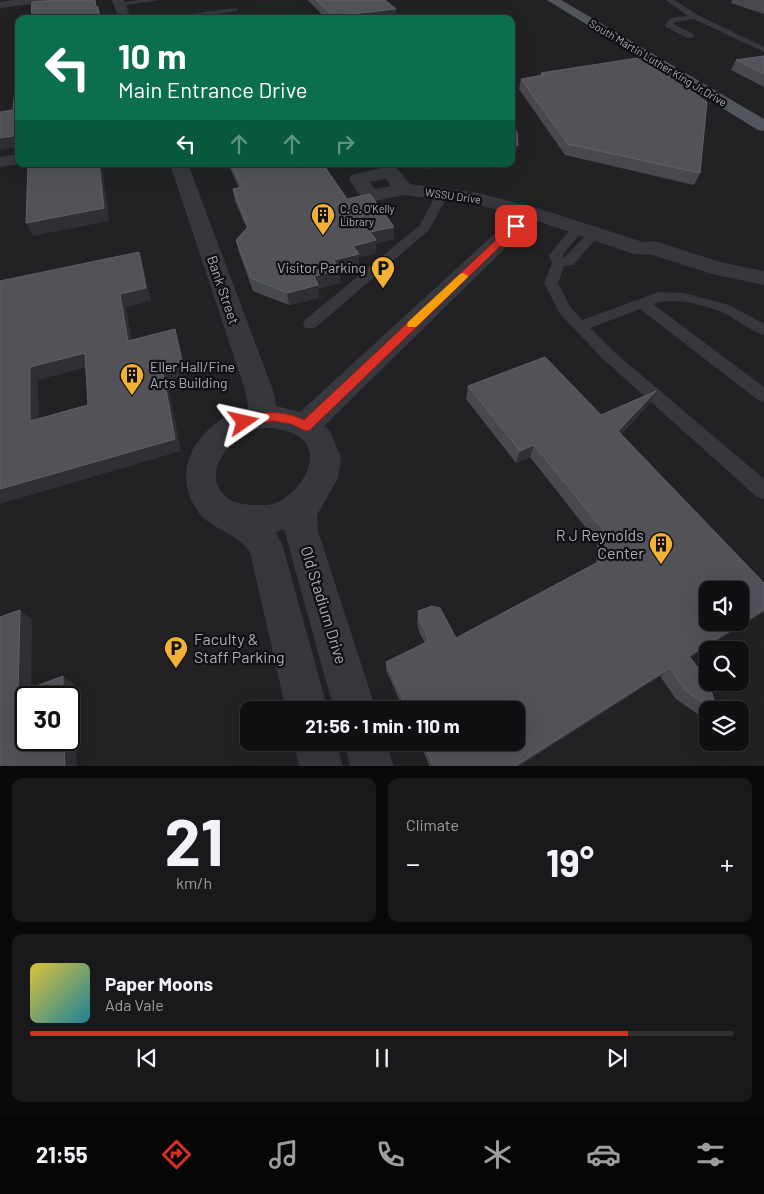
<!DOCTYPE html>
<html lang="en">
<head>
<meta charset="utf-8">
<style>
  :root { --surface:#101012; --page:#19191b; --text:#f1f3f6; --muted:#9c9d9f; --line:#303032; --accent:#d93025 }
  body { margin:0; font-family:Barlow,sans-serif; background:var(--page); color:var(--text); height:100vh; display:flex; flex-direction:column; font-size:19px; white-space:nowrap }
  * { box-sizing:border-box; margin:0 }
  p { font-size:16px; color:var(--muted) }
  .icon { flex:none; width:28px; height:28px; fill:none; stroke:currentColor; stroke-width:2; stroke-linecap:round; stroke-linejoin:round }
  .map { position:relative; height:766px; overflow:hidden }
  .side { display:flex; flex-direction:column; gap:12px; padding:12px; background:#09090a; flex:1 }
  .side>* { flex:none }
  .banner { position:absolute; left:15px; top:15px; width:500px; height:152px; border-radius:10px; box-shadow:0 5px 20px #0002,0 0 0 1px var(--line); background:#0b6e4f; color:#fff; overflow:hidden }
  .fabs { position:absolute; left:699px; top:581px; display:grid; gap:10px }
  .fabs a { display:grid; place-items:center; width:50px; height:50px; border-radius:10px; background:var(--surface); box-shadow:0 5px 20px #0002,0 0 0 1px var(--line); font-size:25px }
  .speed { position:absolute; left:15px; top:686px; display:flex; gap:10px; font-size:25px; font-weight:700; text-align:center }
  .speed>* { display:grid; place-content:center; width:65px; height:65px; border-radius:50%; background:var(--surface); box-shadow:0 5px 20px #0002,0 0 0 1px var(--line); line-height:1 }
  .speed .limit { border:2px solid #111; border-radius:8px; background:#fff; color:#111 }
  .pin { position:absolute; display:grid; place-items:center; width:42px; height:42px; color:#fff; margin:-21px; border-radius:10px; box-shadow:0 2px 8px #0006 }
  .me { position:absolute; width:55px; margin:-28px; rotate:79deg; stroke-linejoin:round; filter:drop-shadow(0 0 4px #0008) }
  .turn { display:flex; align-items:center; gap:18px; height:105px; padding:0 20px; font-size:22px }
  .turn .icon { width:65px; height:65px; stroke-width:2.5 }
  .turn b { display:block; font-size:35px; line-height:42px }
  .lanes { display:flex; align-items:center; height:48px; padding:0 20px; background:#0003; justify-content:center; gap:25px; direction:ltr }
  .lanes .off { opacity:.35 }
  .big { font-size:38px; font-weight:700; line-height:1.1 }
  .side .tile { flex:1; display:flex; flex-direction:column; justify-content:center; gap:8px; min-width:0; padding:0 18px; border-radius:10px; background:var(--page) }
  .side .dial { align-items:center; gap:0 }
  .dial b { font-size:65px; line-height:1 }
  .song { display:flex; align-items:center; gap:15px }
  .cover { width:60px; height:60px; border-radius:8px; background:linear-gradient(135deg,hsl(50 70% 55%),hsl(190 70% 35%)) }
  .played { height:5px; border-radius:2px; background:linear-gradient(90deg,var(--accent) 85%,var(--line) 85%) }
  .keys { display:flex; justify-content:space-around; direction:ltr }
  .heat { display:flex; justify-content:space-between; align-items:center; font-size:28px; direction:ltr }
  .side .tiles { flex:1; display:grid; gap:12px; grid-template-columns:1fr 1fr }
  .tile:last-child { grid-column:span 2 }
  .trip { position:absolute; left:240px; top:701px; width:285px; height:50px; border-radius:10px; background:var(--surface); box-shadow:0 5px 20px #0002,0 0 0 1px var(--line); font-weight:700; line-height:50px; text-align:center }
  .menu { display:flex; height:80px; justify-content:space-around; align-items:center; background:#060607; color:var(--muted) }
  .menu .icon { width:35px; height:35px }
  .menu .selected { color:var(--accent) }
  .menu b { font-size:22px; color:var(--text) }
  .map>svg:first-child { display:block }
</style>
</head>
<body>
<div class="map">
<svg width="764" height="767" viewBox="0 0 764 767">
  <rect width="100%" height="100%" fill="#161618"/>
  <!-- built -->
  <path fill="#222225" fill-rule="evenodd" d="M0,0h764v766l-764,1zM19,19h492v145h-492zM708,590h32v32h-32zM708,650h32v32h-32zM26,698h43v42h-43zM249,710h267v32h-267zM708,710h32v32h-32z"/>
  <!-- green -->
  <g fill="#1e261f">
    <polygon points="293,1 299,8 259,12 254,5"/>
    <polygon points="306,8 315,19 257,19 254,14"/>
  </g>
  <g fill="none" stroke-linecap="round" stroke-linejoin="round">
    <!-- lane -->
    <g fill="#37383d" fill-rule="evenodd">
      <polygon points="138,0 159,0 120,6 117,4"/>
      <polygon points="666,0 674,0 698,15 764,47 764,52 694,19 675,22 673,24 693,34 693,38 687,38 666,27 665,25 670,18 688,16"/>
      <polygon points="235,8 237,9 237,11 177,19 153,19"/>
      <polygon points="443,190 449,193 429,230 315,328 305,328 303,324 305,320 420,225 437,193"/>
      <path d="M578,224l6,4 -21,27 1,3 27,-28 4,-1 6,4 -28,32 -9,1 -6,17 13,25 11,12 77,-28 25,1 45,12 35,19v11c-16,-5 -29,-18 -45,-24 -19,-7 -47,-14 -66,-7l111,83v15l-6,-2 -118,-91 -50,19 23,23 151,128v20l-7,-2 -154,-138 -43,-45 -16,-31 8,-20 -3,-8 25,-30z"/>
    </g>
    <!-- street -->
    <g fill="#37383d" fill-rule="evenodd">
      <polygon points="13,0 47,0 41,3 0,8 0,2"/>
      <polygon points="112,0 124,0 131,19 119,19"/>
      <polygon points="19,154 19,164 22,164 0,167 0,157"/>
      <path d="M170,164h18l86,229 2,13 24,6 216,-198 -45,-11 -67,-8 -34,7 -7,-2 -14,-21 2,-4 39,-9 7,2 13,16 68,9 59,15 106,34 11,-1 70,22 40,8v14l-52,-11 -59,-19 -19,-1 -100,-34 -210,206 6,5 11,27 -3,20 -21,37 1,16 58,179h-42l-50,-181 -8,3 7,15 45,163h-42l-36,-158c-12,-19 -38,-22 -51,-39 -33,-45 3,-93 49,-105l-2,-15zM386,179l5,7 -16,3 -5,-7zM274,428c6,2 13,3 19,5 33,16 12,53 -11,67 -9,6 -19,5 -30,5 -12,-1 -19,-2 -28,-10 -22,-21 5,-56 27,-64 7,-3 16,-3 23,-3z"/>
      <polygon points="294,742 336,742 343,767 299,767"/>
      <polygon points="344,742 386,742 394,767 350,767"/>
    </g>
    <!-- primary -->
    <polygon fill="#53555c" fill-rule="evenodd" points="547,0 561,0 764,119 764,131 758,130"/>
  </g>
  <!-- wall -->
  <g fill="#47494d">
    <polygon points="308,0 385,0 396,18 326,19"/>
    <polygon points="732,0 764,0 764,14 731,3"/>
    <polygon points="764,56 764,87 731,70 736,60"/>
    <polygon points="541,73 700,173 694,185 565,155 519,89 521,79 540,76"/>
    <polygon points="228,164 323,164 347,199 394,239 376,243 376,253 359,257 359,267 339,272 340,283 318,288 319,298 289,305 253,291 239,252 236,240 247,229 235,201 233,189 239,188"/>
    <polygon points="421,164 453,164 426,169"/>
    <polygon points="468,386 601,415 650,403 621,434 690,658 718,710 708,710 708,721 676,699 660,676 518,767 430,767 419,742 516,742 516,710 404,710 386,670 386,662 425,643 419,632 417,621 418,611 456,638 596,563 597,542 530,457 516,463 466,399"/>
  </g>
  <!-- shaded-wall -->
  <g fill="#2f3033">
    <polygon points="396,9 396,18 333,19 333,16"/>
    <polygon points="19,135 19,147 0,150 0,138"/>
    <polygon points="518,145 516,156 511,158 511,146"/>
    <polygon points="99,164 102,164 109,221 33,236 26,223"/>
    <polygon points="426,164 453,164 426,169"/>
    <polygon points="394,227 394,239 376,243 376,253 359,257 359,267 339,272 340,283 318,288 319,298 289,305 287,293 314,276 370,232"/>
    <polygon points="139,252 143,265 151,301 126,307 134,353 128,341 120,294"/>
    <polygon points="175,329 179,342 187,375 167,381 181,451 0,504 0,489"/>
    <polygon points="85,353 91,366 38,380 39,434 30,421 30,367"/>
    <polygon points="656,391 650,403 612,443 618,431"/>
    <polygon points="534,445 530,457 516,463 520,451"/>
    <polygon points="20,610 32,620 31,698 18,693"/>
    <polygon points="764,610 764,612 679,665 689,656"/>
    <polygon points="670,668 660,676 518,767 514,767"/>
    <polygon points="63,676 74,684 77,767 65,767 64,740 69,740 69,698 63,698"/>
  </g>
  <!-- building -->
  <g fill="#525359" stroke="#5f6168" fill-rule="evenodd">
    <polygon points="56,0 95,0 96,7 98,7 100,19 31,19 32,2"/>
    <polygon points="316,0 385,0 396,9 333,16"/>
    <polygon points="764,56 764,74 736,60"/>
    <polygon points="644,57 707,102 700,173 568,144 521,79 544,75 541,73"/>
    <polygon points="16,79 19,79 19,135 0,138 0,112 13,110"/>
    <polygon points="511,126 517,132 518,145 511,146"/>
    <polygon points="28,164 99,164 104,208 26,223"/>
    <polygon points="231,164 323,164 347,199 370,194 394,227 370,232 376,240 353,246 359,254 334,260 339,270 314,276 318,285 287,293 251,278 236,240 248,227 233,189 242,187"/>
    <path d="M139,252l7,36 -26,6 8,47 47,-12 7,33 -20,6 13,71 -175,50v-208zM85,353l3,52 -58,16v-54z"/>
    <path d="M545,357l56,58 55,-24 -38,40 146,152v27l-75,46 17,22 12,32h-5l-27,-19 -16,-23 -156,99h-80l-11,-25h93v-32h-108l-22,-48 43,-21 -8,-18 -3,-12 14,-5 8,2 16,30 146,-78 2,-29 -70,-86 -14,6 -52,-65zM708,590h32v32h-32z"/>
    <polygon points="20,610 18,693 63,676 63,698 26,698 26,740 64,740 65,767 0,767 0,617"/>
  </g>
  <!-- route -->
  <path fill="#d93025" stroke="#8d1f18" d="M516,223l3,1v4l-209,202 -4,1 -15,-7 -17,-3 -30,5 -4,-1 -2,-3 2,-4c21,-7 44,-8 64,2l209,-196z"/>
  <!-- slow -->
  <polygon fill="#f59e0b" points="463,273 468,276 467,278 416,327 408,327 407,325 408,322 460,274"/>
  <!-- icons -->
  <defs>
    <g id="building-pin" transform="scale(1.25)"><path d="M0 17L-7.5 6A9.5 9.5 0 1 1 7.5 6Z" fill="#f2b134" stroke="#111113"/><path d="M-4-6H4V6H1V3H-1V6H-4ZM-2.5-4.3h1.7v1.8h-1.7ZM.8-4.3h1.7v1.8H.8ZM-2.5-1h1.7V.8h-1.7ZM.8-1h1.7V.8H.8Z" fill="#111"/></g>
    <g id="parking-pin" transform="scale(1.25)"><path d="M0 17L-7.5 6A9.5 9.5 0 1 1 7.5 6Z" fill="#f2b134" stroke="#111113"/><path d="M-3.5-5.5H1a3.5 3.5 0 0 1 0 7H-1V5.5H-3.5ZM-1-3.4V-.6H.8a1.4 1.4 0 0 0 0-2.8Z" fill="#111"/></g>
  </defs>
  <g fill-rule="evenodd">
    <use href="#building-pin" x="323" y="215"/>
    <use href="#parking-pin" x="383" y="268"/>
    <use href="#building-pin" x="132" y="375"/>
    <use href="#building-pin" x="661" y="544"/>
    <use href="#parking-pin" x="176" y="648"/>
  </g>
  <g text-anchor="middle" stroke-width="4.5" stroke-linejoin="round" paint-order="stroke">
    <!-- far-street labels -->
    <g font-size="11" fill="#a8adb8" stroke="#111113">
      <text transform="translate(658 63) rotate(31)" y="4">South Martin Luther King Jr Drive</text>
      <text transform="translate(453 196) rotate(8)" y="4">WSSU Drive</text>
    </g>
    <!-- far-poi labels -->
    <g font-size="11" fill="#a8adb8" stroke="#111113" text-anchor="start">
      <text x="340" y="213">C. G. O'Kelly<tspan x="340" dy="13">Library</tspan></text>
    </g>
    <!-- poi labels -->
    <g font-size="14" fill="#a8adb8" stroke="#111113" text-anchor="end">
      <text x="366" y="273">Visitor Parking</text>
      <text x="150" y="372" text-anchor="start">Eller Hall/Fine<tspan x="150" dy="16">Arts Building</tspan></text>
    </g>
    <!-- street labels -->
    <g font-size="14" fill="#a8adb8" stroke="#111113">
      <text transform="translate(223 290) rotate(71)" y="5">Bank Street</text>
    </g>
    <!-- near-poi labels -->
    <g font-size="16" fill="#a8adb8" stroke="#111113" text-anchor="end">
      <text x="644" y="541">R J Reynolds<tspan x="644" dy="18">Center</tspan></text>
      <text x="194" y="645" text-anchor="start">Faculty &amp;<tspan x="194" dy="18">Staff Parking</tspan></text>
    </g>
    <!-- near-street labels -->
    <g font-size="16" fill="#a8adb8" stroke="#111113">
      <text transform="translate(324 605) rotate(73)" y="6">Old Stadium Drive</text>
    </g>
  </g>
</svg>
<div class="fabs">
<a><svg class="icon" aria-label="sound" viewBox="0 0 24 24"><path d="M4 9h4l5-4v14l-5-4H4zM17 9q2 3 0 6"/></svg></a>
<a><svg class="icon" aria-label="search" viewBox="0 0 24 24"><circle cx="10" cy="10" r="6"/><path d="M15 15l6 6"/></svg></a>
<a><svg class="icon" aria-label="layers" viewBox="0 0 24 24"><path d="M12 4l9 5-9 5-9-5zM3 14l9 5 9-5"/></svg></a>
</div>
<div class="speed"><div class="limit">30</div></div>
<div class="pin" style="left:516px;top:226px;background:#d93025"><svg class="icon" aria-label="arrive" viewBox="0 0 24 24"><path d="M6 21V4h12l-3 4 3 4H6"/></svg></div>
<svg class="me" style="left:244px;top:422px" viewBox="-20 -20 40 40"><path d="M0-17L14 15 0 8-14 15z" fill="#d93025" stroke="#fff" stroke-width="4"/></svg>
<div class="trip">21:56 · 1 min · 110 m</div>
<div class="banner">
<div class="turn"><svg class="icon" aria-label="left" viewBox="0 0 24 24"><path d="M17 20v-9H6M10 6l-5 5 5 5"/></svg><div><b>10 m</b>Main Entrance Drive</div></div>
<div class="lanes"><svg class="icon" aria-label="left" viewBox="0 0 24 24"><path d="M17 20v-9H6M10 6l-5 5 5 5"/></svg><svg class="icon off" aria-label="ahead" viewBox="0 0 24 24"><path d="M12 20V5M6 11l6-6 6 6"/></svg><svg class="icon off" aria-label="ahead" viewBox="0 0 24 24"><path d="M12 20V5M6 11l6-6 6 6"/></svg><svg class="icon off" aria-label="right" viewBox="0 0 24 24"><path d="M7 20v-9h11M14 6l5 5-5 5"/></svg></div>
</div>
</div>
<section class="side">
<div class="tiles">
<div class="tile dial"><b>21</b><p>km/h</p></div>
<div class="tile"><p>Climate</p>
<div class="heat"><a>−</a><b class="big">19°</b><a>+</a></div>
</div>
<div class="tile">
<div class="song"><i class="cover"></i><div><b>Paper Moons</b><p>Ada Vale</p></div></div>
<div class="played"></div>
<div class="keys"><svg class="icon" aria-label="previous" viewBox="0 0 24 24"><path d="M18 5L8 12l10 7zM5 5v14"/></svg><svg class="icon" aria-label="pause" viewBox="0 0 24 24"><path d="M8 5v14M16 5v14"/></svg><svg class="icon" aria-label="next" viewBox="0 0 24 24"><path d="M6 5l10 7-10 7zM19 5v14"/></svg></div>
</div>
</div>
</section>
<nav class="menu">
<b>21:55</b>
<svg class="icon selected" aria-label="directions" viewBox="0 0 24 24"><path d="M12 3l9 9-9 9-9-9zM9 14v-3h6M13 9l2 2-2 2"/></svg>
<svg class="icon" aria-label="music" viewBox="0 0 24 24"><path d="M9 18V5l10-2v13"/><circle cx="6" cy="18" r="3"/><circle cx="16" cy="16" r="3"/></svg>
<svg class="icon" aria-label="phone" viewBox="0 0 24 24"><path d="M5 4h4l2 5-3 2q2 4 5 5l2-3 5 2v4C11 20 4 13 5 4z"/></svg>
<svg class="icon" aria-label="climate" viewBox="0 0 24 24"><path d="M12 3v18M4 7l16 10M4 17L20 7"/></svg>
<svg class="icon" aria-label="car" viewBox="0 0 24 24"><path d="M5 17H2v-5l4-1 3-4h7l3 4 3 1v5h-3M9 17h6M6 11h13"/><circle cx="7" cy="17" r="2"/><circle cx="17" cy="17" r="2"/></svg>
<svg class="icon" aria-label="filters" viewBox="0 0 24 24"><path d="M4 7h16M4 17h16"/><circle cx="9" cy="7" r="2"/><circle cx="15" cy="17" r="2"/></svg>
</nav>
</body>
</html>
